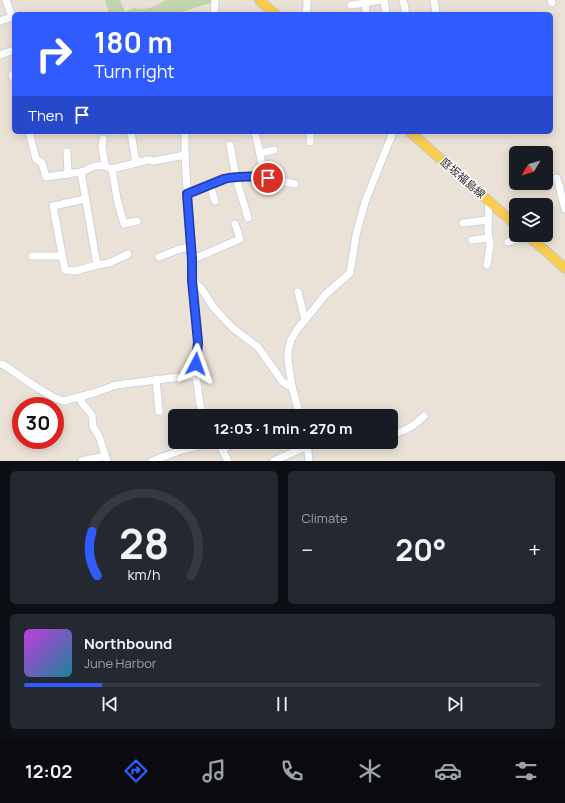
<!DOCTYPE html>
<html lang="en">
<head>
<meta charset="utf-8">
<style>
  :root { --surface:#171b24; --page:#242831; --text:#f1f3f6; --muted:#9ea1a6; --line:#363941; --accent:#305cff }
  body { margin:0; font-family:Manrope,"Noto Sans JP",sans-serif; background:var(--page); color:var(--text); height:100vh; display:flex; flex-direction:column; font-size:15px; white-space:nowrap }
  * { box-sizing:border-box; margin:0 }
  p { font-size:13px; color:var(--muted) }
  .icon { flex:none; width:22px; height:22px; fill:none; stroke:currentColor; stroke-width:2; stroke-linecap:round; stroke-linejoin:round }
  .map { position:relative; height:461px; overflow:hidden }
  .sheet { display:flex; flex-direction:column; gap:10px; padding:10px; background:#0d0f14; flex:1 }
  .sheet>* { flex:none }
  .hud { position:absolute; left:12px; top:12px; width:541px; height:122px; border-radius:6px; box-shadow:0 2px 10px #0003; background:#305cff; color:#fff; overflow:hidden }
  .needle { width:26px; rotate:232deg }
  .controls { position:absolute; left:509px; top:146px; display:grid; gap:8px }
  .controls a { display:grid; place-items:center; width:44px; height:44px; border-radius:6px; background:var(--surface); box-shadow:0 2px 10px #0003; font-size:20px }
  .speed { position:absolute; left:12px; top:397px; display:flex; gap:8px; font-size:20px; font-weight:700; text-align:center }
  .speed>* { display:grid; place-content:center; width:52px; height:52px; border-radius:50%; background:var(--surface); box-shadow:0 2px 10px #0003; line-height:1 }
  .speed .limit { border:6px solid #d22; background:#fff; color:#111 }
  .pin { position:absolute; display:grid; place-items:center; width:34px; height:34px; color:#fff; margin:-17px; border:2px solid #fff; border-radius:50%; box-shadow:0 1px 4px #0007 }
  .me { position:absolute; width:44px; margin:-22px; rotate:4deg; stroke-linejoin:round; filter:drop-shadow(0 0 3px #0008) }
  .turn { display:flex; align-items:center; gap:14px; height:84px; padding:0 16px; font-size:18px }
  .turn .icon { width:52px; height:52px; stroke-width:2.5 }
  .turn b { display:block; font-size:28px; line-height:34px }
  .then { display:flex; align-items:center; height:38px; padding:0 16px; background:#0003; gap:8px; font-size:15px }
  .big { font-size:30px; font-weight:700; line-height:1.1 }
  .sheet .card { flex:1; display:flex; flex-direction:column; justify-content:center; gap:6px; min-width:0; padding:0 14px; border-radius:6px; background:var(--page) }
  .sheet .dial { align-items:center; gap:0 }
  .dial svg { height:104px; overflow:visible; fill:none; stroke:var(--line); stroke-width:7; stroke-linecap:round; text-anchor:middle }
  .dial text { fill:var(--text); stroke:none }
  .song { display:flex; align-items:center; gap:12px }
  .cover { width:48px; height:48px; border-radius:6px; background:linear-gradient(135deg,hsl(290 70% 55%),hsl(190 70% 35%)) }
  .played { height:4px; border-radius:2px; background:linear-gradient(90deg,var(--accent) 15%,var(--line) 15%) }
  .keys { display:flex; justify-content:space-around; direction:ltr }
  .heat { display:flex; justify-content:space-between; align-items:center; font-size:22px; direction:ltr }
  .sheet .tiles { flex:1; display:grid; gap:10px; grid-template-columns:1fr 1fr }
  .card:last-child { grid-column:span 2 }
  .trip { position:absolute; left:168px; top:409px; width:230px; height:40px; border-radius:6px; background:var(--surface); box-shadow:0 2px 10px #0003; font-weight:700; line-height:40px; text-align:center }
  .tab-bar { display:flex; height:64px; justify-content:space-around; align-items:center; background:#090b0e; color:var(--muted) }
  .tab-bar .icon { width:28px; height:28px }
  .tab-bar .on { color:var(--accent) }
  .tab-bar b { font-size:18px; color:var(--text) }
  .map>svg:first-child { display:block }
</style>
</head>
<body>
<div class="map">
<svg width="565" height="461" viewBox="0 0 565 461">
  <rect width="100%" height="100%" fill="#ebe2d7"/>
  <!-- cemetery -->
  <path fill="#c2d6ad" d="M105,0h15l5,12 9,-4c10,3 21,-1 30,-7l1,-1h46v3l-37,11h-65z"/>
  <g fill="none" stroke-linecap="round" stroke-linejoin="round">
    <!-- minor casing -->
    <g stroke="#cdd1e2" stroke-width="9">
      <g id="minor">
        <polyline points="384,0 386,14"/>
        <polyline points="403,0 406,14"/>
        <polyline points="434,0 436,14"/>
        <polyline points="551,0 552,3"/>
        <polyline points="351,5 365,3"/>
        <polyline points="214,14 215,0"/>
        <polyline points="306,14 307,6 307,0"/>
        <polyline points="366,14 365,3 380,0"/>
        <polyline points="0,21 12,17 6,0"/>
        <polyline points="0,55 11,51"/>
        <polyline points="14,74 12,75 14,79"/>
        <path d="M29,132l7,27 6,4 4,14 35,-5c4,-1 5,-2 9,-4 7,-4 16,-2 22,1l36,-9 6,1 31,-6"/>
        <polyline points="131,132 136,163"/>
        <polyline points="185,132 185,155 191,259 192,280 198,342 196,375 200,405 204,416"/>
        <polyline points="255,132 264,172 264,177"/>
        <polyline points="310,132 310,142"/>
        <polyline points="103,139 102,146 105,166"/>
        <polyline points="230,145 236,178 248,218"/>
        <polyline points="67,152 68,174"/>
        <polyline points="260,153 274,150"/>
        <polyline points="112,169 117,199 124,224 137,221"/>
        <polyline points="81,172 97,265"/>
        <polyline points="557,178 565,209"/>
        <polyline points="210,185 215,201"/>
        <polyline points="187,194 224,179 229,178 264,177 295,184"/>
        <polyline points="85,199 53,206 65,270 75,271 97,265 109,263 128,254"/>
        <polyline points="463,223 488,220"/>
        <polyline points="472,240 489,238"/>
        <polyline points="508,242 525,237 526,235"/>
        <polyline points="32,256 62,256"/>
        <polyline points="159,257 180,249 190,247"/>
        <polyline points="191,259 196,258 240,239 235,224"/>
        <polyline points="487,265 490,245 488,231 489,201"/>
        <polyline points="192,280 201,288 214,308 226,321 234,329 258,347 282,381 287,385 292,387"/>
        <polyline points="298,292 305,320"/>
        <path d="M0,364l4,1c12,8 48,35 60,36l30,-8 22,-8 80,-10"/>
        <polyline points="156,379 159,411"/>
        <polyline points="80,397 82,403 92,415 93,427 99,436 107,461"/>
        <polyline points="189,416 202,412"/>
        <polyline points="300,416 292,387 288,360 288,351 291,340 296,331 326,294 350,273 356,235 365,202 393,132"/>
        <path d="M391,435c15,-5 22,-8 33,-19"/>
        <polyline points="218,442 228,461"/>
        <polyline points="307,443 309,461"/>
        <polyline points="222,449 237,442"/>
        <polyline points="82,461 105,456"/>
        <polyline points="152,461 182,450 213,442"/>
        <polyline points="274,461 307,446"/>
      </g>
    </g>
    <!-- major casing -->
    <g stroke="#c7c7c7" stroke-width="11">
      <g id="major">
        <polyline points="259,0 275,14"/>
        <polyline points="410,132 516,225"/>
        <polyline points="527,235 565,268"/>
      </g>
    </g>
    <!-- minor -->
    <use href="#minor" stroke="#fff" stroke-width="7"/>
    <!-- major -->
    <use href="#major" stroke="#f9cd4e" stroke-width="9"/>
  </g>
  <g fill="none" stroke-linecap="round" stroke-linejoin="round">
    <!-- route casing -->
    <g stroke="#1f3ca6" stroke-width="10">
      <path id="route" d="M196,364l2,-22 -6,-62v-21l-5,-65 37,-15c11,-3 34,-3 44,-1"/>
    </g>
    <!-- route -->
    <use href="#route" stroke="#305cff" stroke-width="7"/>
  </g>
  <g text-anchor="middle" stroke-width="3" stroke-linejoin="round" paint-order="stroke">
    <!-- street labels -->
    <g font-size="11" fill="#272727" stroke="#fff">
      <text transform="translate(463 178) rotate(41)" y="4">庭坂福島線</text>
    </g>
  </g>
</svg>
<div class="controls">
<a><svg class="needle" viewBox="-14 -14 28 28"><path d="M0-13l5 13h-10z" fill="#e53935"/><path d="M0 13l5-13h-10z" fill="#9ea1a6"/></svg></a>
<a><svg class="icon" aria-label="layers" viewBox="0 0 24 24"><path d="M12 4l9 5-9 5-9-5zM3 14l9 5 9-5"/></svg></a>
</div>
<div class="speed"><div class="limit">30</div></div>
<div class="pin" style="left:268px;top:178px;background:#d93025"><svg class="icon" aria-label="arrive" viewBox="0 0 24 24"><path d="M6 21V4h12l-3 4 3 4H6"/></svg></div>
<svg class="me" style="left:196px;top:364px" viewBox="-20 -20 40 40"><path d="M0-17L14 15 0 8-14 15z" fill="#305cff" stroke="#fff" stroke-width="4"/></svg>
<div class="trip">12:03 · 1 min · 270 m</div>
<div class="hud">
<div class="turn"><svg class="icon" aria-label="right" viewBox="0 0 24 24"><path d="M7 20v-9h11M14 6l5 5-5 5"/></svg><div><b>180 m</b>Turn right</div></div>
<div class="then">Then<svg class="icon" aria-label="arrive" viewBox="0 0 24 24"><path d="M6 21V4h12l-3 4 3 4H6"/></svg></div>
</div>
</div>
<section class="sheet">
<div class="tiles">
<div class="card dial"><svg viewBox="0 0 100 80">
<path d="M14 69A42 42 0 1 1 86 69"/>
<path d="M14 69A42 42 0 0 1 10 35" stroke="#305cff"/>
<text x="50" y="56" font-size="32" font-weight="700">28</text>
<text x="50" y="72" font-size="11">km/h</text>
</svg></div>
<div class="card"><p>Climate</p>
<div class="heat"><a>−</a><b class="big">20°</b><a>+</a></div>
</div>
<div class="card">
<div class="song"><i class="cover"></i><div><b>Northbound</b><p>June Harbor</p></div></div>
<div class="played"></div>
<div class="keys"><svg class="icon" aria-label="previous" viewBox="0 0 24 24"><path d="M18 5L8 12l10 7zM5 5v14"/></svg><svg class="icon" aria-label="pause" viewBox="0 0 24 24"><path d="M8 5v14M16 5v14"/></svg><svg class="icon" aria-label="next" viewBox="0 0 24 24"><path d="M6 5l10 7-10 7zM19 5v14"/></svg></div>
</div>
</div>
</section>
<nav class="tab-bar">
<b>12:02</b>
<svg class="icon on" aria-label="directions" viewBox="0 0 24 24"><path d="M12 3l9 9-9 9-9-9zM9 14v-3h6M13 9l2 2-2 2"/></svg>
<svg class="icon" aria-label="music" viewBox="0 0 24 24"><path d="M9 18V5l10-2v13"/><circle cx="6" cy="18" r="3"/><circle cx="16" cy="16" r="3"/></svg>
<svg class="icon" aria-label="phone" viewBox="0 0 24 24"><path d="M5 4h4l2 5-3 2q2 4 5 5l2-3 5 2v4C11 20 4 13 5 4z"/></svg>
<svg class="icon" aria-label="climate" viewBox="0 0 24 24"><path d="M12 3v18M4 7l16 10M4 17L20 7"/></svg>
<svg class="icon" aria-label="car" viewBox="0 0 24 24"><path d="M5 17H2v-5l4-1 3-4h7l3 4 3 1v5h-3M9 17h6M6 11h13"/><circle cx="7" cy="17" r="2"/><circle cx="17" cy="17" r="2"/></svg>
<svg class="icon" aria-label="filters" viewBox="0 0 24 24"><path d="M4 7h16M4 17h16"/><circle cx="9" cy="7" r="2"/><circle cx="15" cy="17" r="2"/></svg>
</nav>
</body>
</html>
